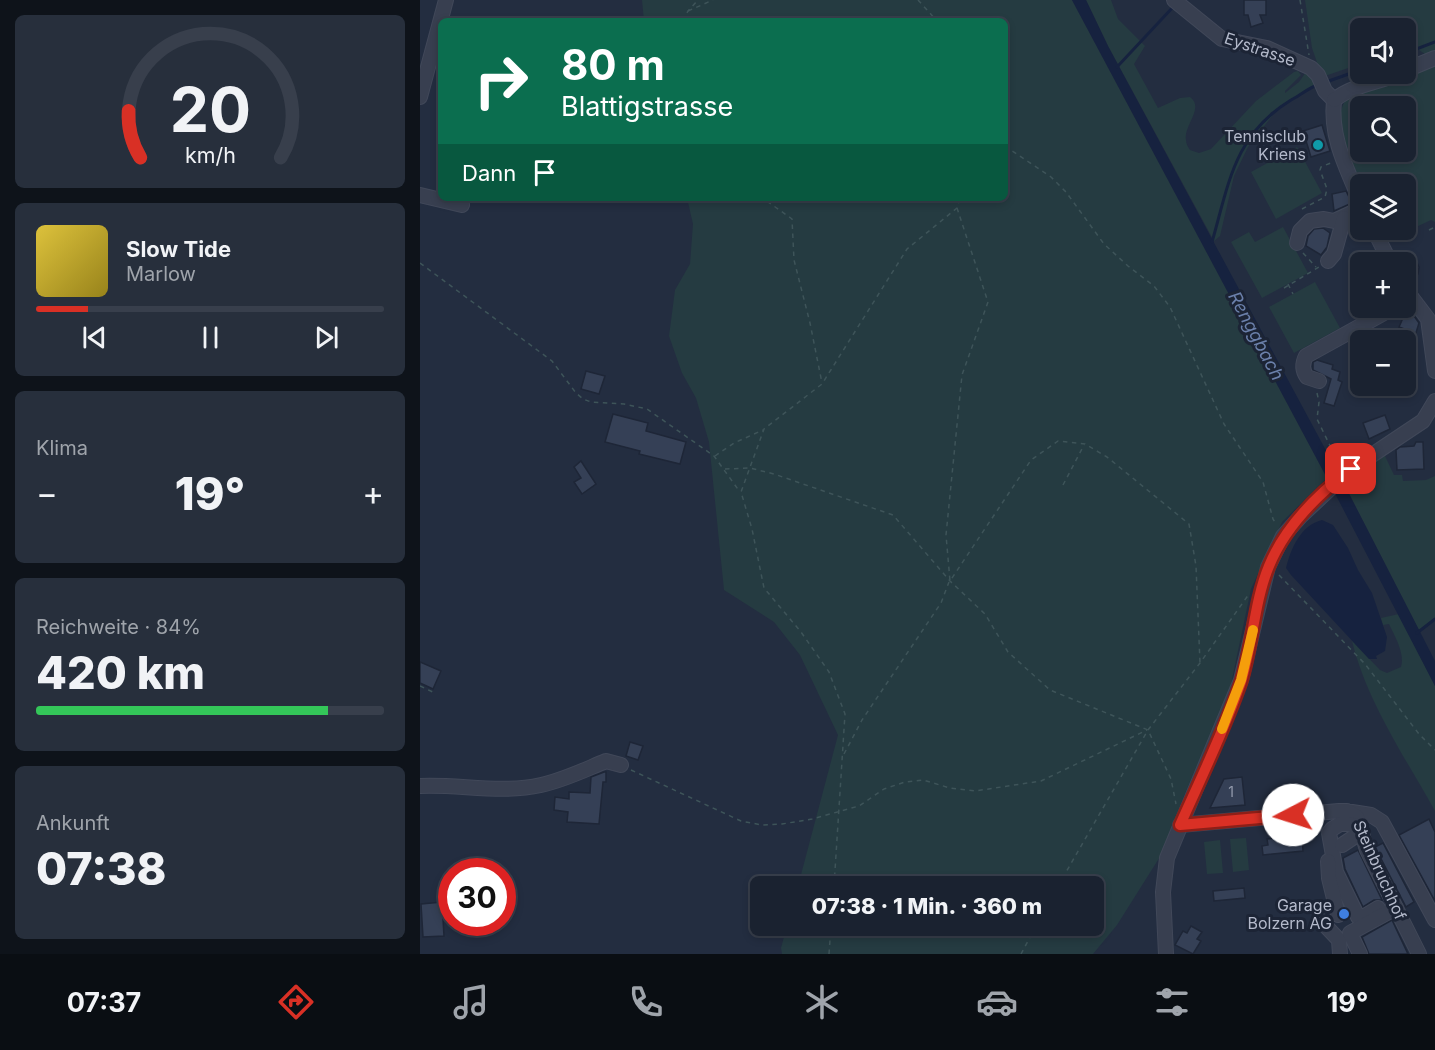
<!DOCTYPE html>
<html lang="de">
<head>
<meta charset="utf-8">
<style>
  :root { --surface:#1a2230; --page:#272f3c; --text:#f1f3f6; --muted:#9fa4ab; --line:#383f4c; --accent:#d93025 }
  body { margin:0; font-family:Inter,sans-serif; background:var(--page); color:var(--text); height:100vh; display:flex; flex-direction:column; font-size:22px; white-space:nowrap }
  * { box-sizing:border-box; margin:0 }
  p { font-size:20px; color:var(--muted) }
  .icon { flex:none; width:33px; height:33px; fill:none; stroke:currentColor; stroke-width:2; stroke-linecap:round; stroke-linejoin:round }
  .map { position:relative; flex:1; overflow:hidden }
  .details { display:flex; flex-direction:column; gap:15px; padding:15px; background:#0e131a; width:420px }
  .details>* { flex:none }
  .top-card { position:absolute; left:18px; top:18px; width:570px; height:183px; border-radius:9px; box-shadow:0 3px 9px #0003,0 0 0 2px var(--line); background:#0b6e4f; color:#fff; overflow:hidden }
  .controls { position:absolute; left:930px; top:18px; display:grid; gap:12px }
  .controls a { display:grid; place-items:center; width:66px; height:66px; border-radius:9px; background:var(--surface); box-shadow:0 3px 9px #0003,0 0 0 2px var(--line); font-size:30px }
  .speed { position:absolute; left:18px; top:858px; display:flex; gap:12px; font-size:30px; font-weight:700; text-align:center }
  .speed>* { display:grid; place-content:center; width:78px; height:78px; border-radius:50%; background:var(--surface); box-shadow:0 3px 9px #0003,0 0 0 2px var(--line); line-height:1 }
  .speed .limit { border:9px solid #d22; background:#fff; color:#111 }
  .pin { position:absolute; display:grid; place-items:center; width:51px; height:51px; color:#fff; margin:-26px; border-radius:12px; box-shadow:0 3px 9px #0006 }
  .me { position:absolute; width:66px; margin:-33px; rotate:265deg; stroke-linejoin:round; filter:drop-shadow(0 0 4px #0008) }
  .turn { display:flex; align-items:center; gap:21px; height:126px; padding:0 24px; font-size:27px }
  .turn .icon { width:78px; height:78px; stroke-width:2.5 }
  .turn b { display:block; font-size:42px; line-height:51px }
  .then { display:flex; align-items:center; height:57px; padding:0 24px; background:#0003; gap:12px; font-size:22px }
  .big { font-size:45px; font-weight:800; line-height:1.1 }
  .details .tile { flex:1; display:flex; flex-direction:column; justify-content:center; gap:9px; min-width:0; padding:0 21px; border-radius:9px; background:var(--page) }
  .details .dial { align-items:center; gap:0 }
  .dial svg { height:156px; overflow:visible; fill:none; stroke:var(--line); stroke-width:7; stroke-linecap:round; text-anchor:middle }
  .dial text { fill:var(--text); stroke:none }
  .song { display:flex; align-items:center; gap:18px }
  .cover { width:72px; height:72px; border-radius:9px; background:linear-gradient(135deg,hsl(50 70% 55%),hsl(50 70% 35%)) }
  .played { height:6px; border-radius:3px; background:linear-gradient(90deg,var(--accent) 15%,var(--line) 15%) }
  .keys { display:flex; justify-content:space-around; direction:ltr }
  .heat { display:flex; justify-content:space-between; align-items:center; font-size:33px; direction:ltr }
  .charge { height:9px; border-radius:4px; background:linear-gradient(90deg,#34c759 84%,var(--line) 0) }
  .trip { position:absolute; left:330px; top:876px; width:354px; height:60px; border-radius:9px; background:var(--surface); box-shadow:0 3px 9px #0003,0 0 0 2px var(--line); font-weight:800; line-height:60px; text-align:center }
  .dock { display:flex; height:96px; justify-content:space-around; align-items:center; background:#0a0e13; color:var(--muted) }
  .dock .icon { width:42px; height:42px }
  .dock .selected { color:var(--accent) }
  .dock b { font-size:27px; color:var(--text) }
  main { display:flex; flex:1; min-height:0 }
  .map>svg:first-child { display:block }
</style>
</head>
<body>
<main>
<section class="details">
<div class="tile dial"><svg viewBox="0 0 100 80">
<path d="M14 69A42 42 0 1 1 86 69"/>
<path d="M14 69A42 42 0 0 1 8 45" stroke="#d93025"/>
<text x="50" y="56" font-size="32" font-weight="700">20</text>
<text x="50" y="72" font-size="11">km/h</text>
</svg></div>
<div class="tile">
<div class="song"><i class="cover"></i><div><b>Slow Tide</b><p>Marlow</p></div></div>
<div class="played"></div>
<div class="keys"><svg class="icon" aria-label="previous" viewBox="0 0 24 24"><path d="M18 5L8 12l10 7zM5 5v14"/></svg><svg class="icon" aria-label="pause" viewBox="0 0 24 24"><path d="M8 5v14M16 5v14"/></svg><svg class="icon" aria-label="next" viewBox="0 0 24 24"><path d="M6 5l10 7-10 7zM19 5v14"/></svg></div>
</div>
<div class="tile"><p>Klima</p>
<div class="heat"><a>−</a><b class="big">19°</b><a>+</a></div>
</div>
<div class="tile"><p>Reichweite · 84%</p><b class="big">420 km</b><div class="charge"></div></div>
<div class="tile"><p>Ankunft</p><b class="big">07:38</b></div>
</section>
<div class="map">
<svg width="1015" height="954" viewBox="0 0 1015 954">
  <rect width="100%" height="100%" fill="#232d40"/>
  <!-- green -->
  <g fill="#253b41" fill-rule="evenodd">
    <polygon points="222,0 652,0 907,478 862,522 831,589 810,689 763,798 743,852 697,925 673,954 362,954 361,948 367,926 674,926 674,886 378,886 418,735 380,655 354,622 304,590 289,442 276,398 262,373 249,336 255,290 270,264 273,224 267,198 585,198 585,21 224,21"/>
    <path d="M666,0h25l7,19 27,27 -11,18 24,44 22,-10 10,-1c15,11 -7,29 -4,43 0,4 2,7 4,10l9,3 12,-4 45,-48 38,-29 4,-1 3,4 -16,16v2l14,-11 7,-10 11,11 -47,30 2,3 -24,31 -14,29 -14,60 -6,5 -106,-195z"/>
    <polygon points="885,0 1015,0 1015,54 1008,56 993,46 986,48 986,28 940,28 940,64 902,77 892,48"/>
    <path d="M1015,63v159l-4,-2 -47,22 -6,-12h28v-46h-46c-12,-25 -31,-58 -14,-85zM940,106h46v46h-46z"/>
    <polygon points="877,147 902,193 856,219 831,172"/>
    <polygon points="863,227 888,273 842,298 811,242 829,232 835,242"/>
    <polygon points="895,282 920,328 874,353 849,307"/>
    <polygon points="964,454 974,475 982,475 983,481 1006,480 1015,476 1015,618 999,630 923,482"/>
    <path d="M979,614l36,72v125c-30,-54 -68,-109 -83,-170l28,29 7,3 14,-6c4,-14 -6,-30 -12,-43l-6,1 -2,-7z"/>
    <polygon points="826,838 829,870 813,872 810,839"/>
    <polygon points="800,840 803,873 787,874 784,842"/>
  </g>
  <!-- water -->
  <g fill="#16223f">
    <polygon points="652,0 666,0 688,46 923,482 1015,661 1015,686 907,478"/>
    <path d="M902,520l11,5 15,23 10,22 14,23 15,44 -2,14 -9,5 1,3h-8l-78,-84 -5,-7c5,-20 15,-43 36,-48z"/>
  </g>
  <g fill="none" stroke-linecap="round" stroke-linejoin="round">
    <!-- stream -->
    <g stroke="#16223f" stroke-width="3">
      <polyline points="986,53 1015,42"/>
      <polyline points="697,67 754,6"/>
      <polyline points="906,82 940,70"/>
      <path d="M792,242c17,-59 22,-107 79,-142 9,-5 18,-12 28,-16"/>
      <polyline points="997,633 1015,619"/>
    </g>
  </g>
  <!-- building -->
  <g fill="#354056" stroke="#1e2637" stroke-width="1.5">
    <polygon points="824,0 846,0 846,15 840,15 843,23 831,27 828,15 824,15"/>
    <polygon points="902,125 910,151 891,157 883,131"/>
    <polygon points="926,191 932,203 914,211 912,194"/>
    <polygon points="903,228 910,233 907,247 901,255 886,246 888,236 894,229"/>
    <polygon points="994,256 999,267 998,274 989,278 986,269 986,259"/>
    <polygon points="986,311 992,313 999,323 995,336 986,332 987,330 979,327"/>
    <polygon points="897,360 913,365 912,369 920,372 918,380 922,382 914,406 904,403 911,379 893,370 893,362"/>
    <polygon points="166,371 185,376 179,394 161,389"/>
    <polygon points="193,414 228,423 226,431 266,442 260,464 219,454 220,451 185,442"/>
    <polygon points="965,415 970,429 949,439 943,423"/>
    <polygon points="996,442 1003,442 1004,469 977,470 976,450 980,447 994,446"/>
    <polygon points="161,461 176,484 162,494 154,482 161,478 154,467"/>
    <polygon points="0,662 21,671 13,689 0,683"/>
    <polygon points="210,742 223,746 218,760 206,756"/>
    <polygon points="184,772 186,772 186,782 183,782 179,824 147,822 148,812 134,810 135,797 149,799 149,792 170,793 171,777"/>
    <polygon points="822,777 825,805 790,808 804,779"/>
    <polygon points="1009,819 1015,832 1015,901 979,835"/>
    <polygon points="882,835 883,851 843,855 842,846 848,845 847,839"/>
    <polygon points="963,843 994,902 986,907 955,847"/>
    <polygon points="938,850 962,900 954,900 943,907 925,869 923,858"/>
    <polygon points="824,888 825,898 794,901 793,891"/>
    <polygon points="22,902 24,936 3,937 1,904"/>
    <polygon points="972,920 988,954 949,954 942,937"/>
    <polygon points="771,926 782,932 777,939 781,941 773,954 755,945 763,931 767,933"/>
  </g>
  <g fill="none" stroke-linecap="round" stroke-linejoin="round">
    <!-- minor casing -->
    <g stroke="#414859" stroke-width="16">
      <g id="minor">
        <polyline points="754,0 802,39 847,48 891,68 898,75 905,91 914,100"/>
        <polyline points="986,70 1015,58"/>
        <polyline points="0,97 26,0"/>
        <path d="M914,100c-4,37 12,67 26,100"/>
        <path d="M914,100c19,-15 42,-17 64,-26"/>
        <polyline points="0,195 42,205"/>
        <polyline points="954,230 970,262"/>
        <polyline points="877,243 880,231 890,221 904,219 914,221 940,209"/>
        <polyline points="908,261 914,254 924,218"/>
        <polyline points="986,290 1008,319 1015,371"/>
        <path d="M899,381l-12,-4c-5,-7 -5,-13 -1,-21l87,-48"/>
        <path d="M0,786c40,-2 80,8 121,-1 23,-5 43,-15 65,-24l15,4"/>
        <polyline points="932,812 951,815 962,822 1015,920"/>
        <polyline points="760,825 919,811 927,811 937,817 947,850 999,954"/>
        <polyline points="940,827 929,824 920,824 912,829 909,833 916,872 938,917 943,917 958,908"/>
        <polyline points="922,845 934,837 942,835"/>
        <polyline points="908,861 909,878 918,915"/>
        <polyline points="900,920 919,940 920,954"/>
        <polyline points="746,954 743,892 747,858 821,680 848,567 863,536 881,516 931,469 1003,421 1015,401"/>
        <polyline points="940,954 930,933 976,908"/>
      </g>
    </g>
    <!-- path -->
    <g stroke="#3e5459" stroke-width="1.5" stroke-dasharray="4.5 4.5" stroke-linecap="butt">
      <polyline points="498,0 517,21"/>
      <polyline points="880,0 889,55"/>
      <polyline points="268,11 293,0"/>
      <polyline points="263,21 268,11 278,0"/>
      <polyline points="585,146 631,177 646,192 684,244 708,266 734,286 750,307 804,424 843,482 853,519 856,524"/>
      <polyline points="339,198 344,199 372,219 374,260 390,323 402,383"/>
      <polyline points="537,208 568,302 542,375 526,535 530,581 611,460 638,441 665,444 687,457 769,524 776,566 780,663"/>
      <polyline points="882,209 905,197 907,189 900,170 901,167 913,162"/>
      <polyline points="1009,230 1015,227"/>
      <polyline points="883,253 896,267"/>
      <polyline points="0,263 132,361 156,393 163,399 171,402 204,404 227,409 294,456 320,492"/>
      <polyline points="868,284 873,294"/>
      <polyline points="864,288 899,267"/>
      <polyline points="897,393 899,402 897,419 919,464"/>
      <polyline points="295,456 314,443 343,430"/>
      <polyline points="305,469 330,468 354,474 473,515 530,581 565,614 588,652 630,690 728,730 751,779 756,804"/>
      <polyline points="643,485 664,445"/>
      <polyline points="859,575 945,664 999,734 1015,750"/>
      <polyline points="0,686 15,693"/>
      <polyline points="424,754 442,720 521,603 529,582"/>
      <polyline points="211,770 321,821 342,825 362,824 392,819 439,806 464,789 485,782 503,780 530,788 555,791 621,781 727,730"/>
      <polyline points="414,886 425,714 409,672 381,632 344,588 332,529 321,492 344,429 402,384 487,249 537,208 540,198"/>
      <polyline points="638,886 728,730 780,663 829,594"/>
      <polyline points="409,954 411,926"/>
      <polyline points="601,954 616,926"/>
    </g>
    <!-- minor -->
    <use href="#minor" stroke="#383f50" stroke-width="14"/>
  </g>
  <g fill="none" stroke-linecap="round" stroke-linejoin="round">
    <!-- route casing -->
    <g stroke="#8d1f18" stroke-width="15">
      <path id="route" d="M873,815l-113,10c21,-47 44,-94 61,-143 12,-38 13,-80 28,-116 16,-39 49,-72 82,-97"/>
    </g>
    <!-- route -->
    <use href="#route" stroke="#d93025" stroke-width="10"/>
    <!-- slow -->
    <polyline stroke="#f59e0b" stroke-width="10" points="802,729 821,680 833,630"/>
  </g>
  <!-- markers -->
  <circle fill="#0f9aa8" stroke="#1c2435" stroke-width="2" cx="898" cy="145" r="6"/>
  <circle fill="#3f7fe0" stroke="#1c2435" stroke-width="2" cx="924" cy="914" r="6"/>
  <g text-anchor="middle" stroke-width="6" stroke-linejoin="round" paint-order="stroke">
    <!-- number labels -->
    <g font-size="14" fill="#929aac">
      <text x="811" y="797">1</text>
    </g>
    <!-- street labels -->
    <g font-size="16" fill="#b4bacb" stroke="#1c2435">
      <text transform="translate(840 49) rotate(19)" y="6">Eystrasse</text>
      <text transform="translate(960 870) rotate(66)" y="6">Steinbruchhof</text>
    </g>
    <!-- poi labels -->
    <g font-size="16" fill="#b4bacb" stroke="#1c2435" text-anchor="end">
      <text x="886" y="142">Tennisclub<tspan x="886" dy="18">Kriens</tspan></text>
      <text x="912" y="911">Garage<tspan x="912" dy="18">Bolzern AG</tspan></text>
    </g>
    <!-- water labels -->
    <g font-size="18" font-style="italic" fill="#6b80ab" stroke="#1c2435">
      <text transform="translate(836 336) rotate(62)" y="6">Renggbach</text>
    </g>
  </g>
</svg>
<div class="controls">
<a><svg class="icon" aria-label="sound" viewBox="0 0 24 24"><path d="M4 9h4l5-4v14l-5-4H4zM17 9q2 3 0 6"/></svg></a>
<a><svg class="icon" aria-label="search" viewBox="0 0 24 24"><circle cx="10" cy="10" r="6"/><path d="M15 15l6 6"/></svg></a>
<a><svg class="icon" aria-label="layers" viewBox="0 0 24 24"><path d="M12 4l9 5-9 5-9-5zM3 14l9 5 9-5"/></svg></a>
<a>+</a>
<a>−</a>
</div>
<div class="speed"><div class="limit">30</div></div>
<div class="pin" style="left:931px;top:469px;background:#d93025"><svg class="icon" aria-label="arrive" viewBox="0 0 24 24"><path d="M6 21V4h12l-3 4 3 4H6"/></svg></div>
<svg class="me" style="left:873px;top:815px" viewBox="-20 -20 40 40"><circle r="19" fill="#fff"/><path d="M0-13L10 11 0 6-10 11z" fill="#d93025"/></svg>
<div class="trip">07:38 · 1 Min. · 360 m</div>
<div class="top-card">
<div class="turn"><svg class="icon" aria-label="right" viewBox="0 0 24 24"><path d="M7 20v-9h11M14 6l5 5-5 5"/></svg><div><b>80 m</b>Blattigstrasse</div></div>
<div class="then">Dann<svg class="icon" aria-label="arrive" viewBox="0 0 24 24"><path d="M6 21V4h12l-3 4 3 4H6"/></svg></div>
</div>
</div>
</main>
<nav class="dock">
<b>07:37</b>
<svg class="icon selected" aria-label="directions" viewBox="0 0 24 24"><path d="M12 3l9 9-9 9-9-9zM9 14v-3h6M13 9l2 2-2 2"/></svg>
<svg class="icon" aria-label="music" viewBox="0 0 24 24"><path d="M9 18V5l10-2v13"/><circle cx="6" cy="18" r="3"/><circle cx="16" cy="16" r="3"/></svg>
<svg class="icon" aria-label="phone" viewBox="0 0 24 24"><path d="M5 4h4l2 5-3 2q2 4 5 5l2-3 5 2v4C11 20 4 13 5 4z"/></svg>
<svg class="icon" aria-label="climate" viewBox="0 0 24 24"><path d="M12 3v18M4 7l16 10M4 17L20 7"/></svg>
<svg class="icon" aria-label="car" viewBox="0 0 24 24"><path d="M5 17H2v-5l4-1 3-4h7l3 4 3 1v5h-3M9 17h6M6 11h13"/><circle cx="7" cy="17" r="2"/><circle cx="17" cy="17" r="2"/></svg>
<svg class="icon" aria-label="filters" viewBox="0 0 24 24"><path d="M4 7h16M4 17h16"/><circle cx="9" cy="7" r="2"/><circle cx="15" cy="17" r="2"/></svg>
<b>19°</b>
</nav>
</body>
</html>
